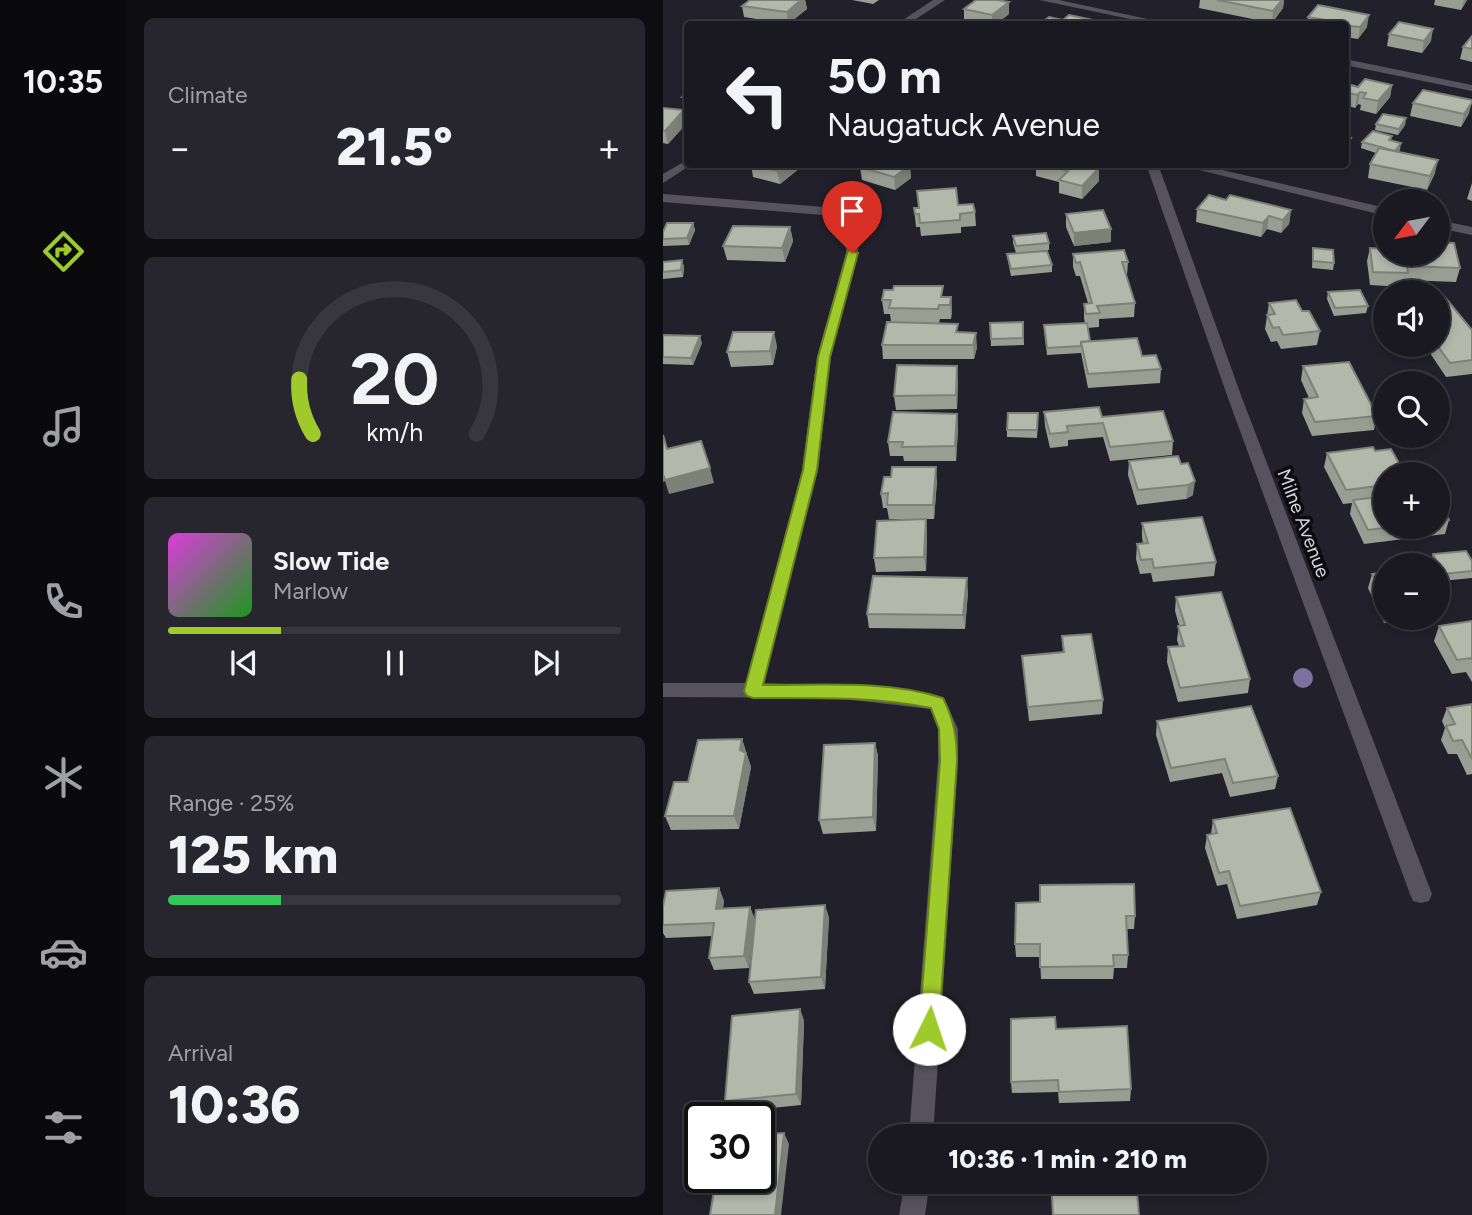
<!DOCTYPE html>
<html lang="en">
<head>
<meta charset="utf-8">
<style>
  :root { --surface:#1a1820; --page:#27252d; --text:#f1f3f6; --muted:#9fa0a5; --line:#38373e; --accent:#9fca2c }
  body { margin:0; font-family:Figtree,sans-serif; background:var(--page); color:var(--text); height:100vh; display:flex; flex-direction:column; font-size:26px; white-space:nowrap }
  * { box-sizing:border-box; margin:0 }
  p { font-size:23px; color:var(--muted) }
  .icon { flex:none; width:38px; height:38px; fill:none; stroke:currentColor; stroke-width:2; stroke-linecap:round; stroke-linejoin:round }
  .map { position:relative; flex:1; overflow:hidden }
  .drawer { display:flex; flex-direction:column; gap:18px; padding:18px; background:#0e0d12; width:537px }
  .drawer>* { flex:none }
  .hud { position:absolute; left:21px; top:21px; width:665px; height:147px; border-radius:7px; box-shadow:0 4px 10px #0003,0 0 0 2px var(--line); background:#1a1820; color:var(--text); overflow:hidden }
  .needle { width:46px; rotate:238deg }
  .tools { position:absolute; left:710px; top:189px; display:grid; gap:14px }
  .tools a { display:grid; place-items:center; width:77px; height:77px; border-radius:50%; background:var(--surface); box-shadow:0 4px 10px #0003,0 0 0 2px var(--line); font-size:35px }
  .speed { position:absolute; left:21px; top:1102px; display:flex; gap:14px; font-size:35px; font-weight:700; text-align:center }
  .speed>* { display:grid; place-content:center; width:91px; height:91px; border-radius:50%; background:var(--surface); box-shadow:0 4px 10px #0003,0 0 0 2px var(--line); line-height:1 }
  .speed .limit { border:4px solid #111; border-radius:10px; background:#fff; color:#111 }
  .pin { position:absolute; display:grid; place-items:center; width:60px; height:60px; color:#fff; margin:-72px -30px; border-radius:50% 50% 50% 0; rotate:-45deg; box-shadow:0 0 7px #0007 }
  .pin .icon { rotate:45deg }
  .me { position:absolute; width:77px; margin:-38px; rotate:4deg; stroke-linejoin:round; filter:drop-shadow(0 0 5px #0008) }
  .turn { display:flex; align-items:center; gap:24px; height:147px; padding:0 28px; font-size:32px }
  .turn .icon { width:91px; height:91px; stroke-width:2.5 }
  .turn b { display:block; font-size:49px; line-height:60px }
  .big { font-size:52px; font-weight:800; line-height:1.1 }
  .drawer .card { flex:1; display:flex; flex-direction:column; justify-content:center; gap:10px; min-width:0; padding:0 24px; border-radius:10px; background:var(--page) }
  .drawer .dial { align-items:center; gap:0 }
  .dial svg { height:182px; overflow:visible; fill:none; stroke:var(--line); stroke-width:7; stroke-linecap:round; text-anchor:middle }
  .dial text { fill:var(--text); stroke:none }
  .song { display:flex; align-items:center; gap:21px }
  .cover { width:84px; height:84px; border-radius:10px; background:linear-gradient(135deg,hsl(300 70% 55%),hsl(120 70% 35%)) }
  .played { height:7px; border-radius:4px; background:linear-gradient(90deg,var(--accent) 25%,var(--line) 25%) }
  .keys { display:flex; justify-content:space-around; direction:ltr }
  .heat { display:flex; justify-content:space-between; align-items:center; font-size:38px; direction:ltr }
  .charge { height:10px; border-radius:5px; background:linear-gradient(90deg,#34c759 25%,var(--line) 0) }
  .trip { position:absolute; left:205px; top:1124px; width:399px; height:70px; border-radius:35px; background:var(--surface); box-shadow:0 4px 10px #0003,0 0 0 2px var(--line); font-weight:800; line-height:70px; text-align:center }
  main { display:flex; flex:1; min-height:0 }
  .tab-bar { display:flex; flex-direction:column; width:126px; justify-content:space-around; align-items:center; background:#0a0a0d; color:var(--muted) }
  .tab-bar .icon { width:49px; height:49px }
  .tab-bar .active { color:var(--accent) }
  .tab-bar b { font-size:32px; color:var(--text) }
  .map>svg:first-child { display:block }
</style>
</head>
<body>
<main>
<nav class="tab-bar">
<b>10:35</b>
<svg class="icon active" aria-label="directions" viewBox="0 0 24 24"><path d="M12 3l9 9-9 9-9-9zM9 14v-3h6M13 9l2 2-2 2"/></svg>
<svg class="icon" aria-label="music" viewBox="0 0 24 24"><path d="M9 18V5l10-2v13"/><circle cx="6" cy="18" r="3"/><circle cx="16" cy="16" r="3"/></svg>
<svg class="icon" aria-label="phone" viewBox="0 0 24 24"><path d="M5 4h4l2 5-3 2q2 4 5 5l2-3 5 2v4C11 20 4 13 5 4z"/></svg>
<svg class="icon" aria-label="climate" viewBox="0 0 24 24"><path d="M12 3v18M4 7l16 10M4 17L20 7"/></svg>
<svg class="icon" aria-label="car" viewBox="0 0 24 24"><path d="M5 17H2v-5l4-1 3-4h7l3 4 3 1v5h-3M9 17h6M6 11h13"/><circle cx="7" cy="17" r="2"/><circle cx="17" cy="17" r="2"/></svg>
<svg class="icon" aria-label="filters" viewBox="0 0 24 24"><path d="M4 7h16M4 17h16"/><circle cx="9" cy="7" r="2"/><circle cx="15" cy="17" r="2"/></svg>
</nav>
<section class="drawer">
<div class="card"><p>Climate</p>
<div class="heat"><a>−</a><b class="big">21.5°</b><a>+</a></div>
</div>
<div class="card dial"><svg viewBox="0 0 100 80">
<path d="M14 69A42 42 0 1 1 86 69"/>
<path d="M14 69A42 42 0 0 1 8 45" stroke="#9fca2c"/>
<text x="50" y="56" font-size="32" font-weight="700">20</text>
<text x="50" y="72" font-size="11">km/h</text>
</svg></div>
<div class="card">
<div class="song"><i class="cover"></i><div><b>Slow Tide</b><p>Marlow</p></div></div>
<div class="played"></div>
<div class="keys"><svg class="icon" aria-label="previous" viewBox="0 0 24 24"><path d="M18 5L8 12l10 7zM5 5v14"/></svg><svg class="icon" aria-label="pause" viewBox="0 0 24 24"><path d="M8 5v14M16 5v14"/></svg><svg class="icon" aria-label="next" viewBox="0 0 24 24"><path d="M6 5l10 7-10 7zM19 5v14"/></svg></div>
</div>
<div class="card"><p>Range · 25%</p><b class="big">125 km</b><div class="charge"></div></div>
<div class="card"><p>Arrival</p><b class="big">10:36</b></div>
</section>
<div class="map">
<svg width="809" height="1215" viewBox="0 0 809 1215">
  <rect width="100%" height="100%" fill="#22202a"/>
  <g fill="none" stroke-linecap="round" stroke-linejoin="round">
    <!-- street -->
    <g fill="#56535f" fill-rule="evenodd">
      <polygon points="376,0 396,0 508,24 491,24"/>
      <polygon points="682,59 809,85 809,91 682,65"/>
      <polygon points="483,164 495,164 579,398 769,894 766,901 758,903 750,901 747,894 565,398"/>
      <polygon points="512,164 534,164 723,208 723,216"/>
      <polygon points="0,194 162,207 196,223 195,253 168,357 155,470 101,683 206,686 274,696 281,698 295,729 295,761 270,1136 246,1136 275,761 275,729 267,709 172,698 0,697 0,683 83,683 139,470 154,357 183,253 184,225 160,215 0,202"/>
      <polygon points="775,220 809,227 809,235 775,228"/>
      <polygon points="242,1181 267,1181 262,1215 236,1215"/>
    </g>
    <!-- secondary -->
    <g fill="#56535f" fill-rule="evenodd">
      <polygon points="270,0 282,0 245,24 234,24"/>
      <polygon points="24,160 24,164 28,165 0,183 0,174"/>
    </g>
  </g>
  <!-- trees -->
  <circle fill="#7c709e" cx="640" cy="678" r="10"/>
  <!-- wall -->
  <g fill="#999e92">
    <polygon points="87,0 142,0 144,9 125,24 81,17 79,6"/>
    <polygon points="189,0 216,0 210,4"/>
    <polygon points="537,0 621,0 620,8 609,23 536,8"/>
    <polygon points="772,0 804,0 798,10 771,5"/>
    <polygon points="346,2 346,14 333,24 319,24 301,21 301,9"/>
    <polygon points="645,17 704,27 695,39 682,37 682,24 644,24"/>
    <polygon points="726,34 768,41 759,53 724,46"/>
    <polygon points="809,36 809,62 797,59 800,47"/>
    <polygon points="729,85 727,97 713,114 697,110 698,105 695,104 692,108 682,105 682,91 695,87"/>
    <polygon points="24,89 24,109 22,109 19,97"/>
    <polygon points="750,103 806,113 798,127 747,116"/>
    <polygon points="0,108 21,110 24,123 5,144 0,143"/>
    <polygon points="743,118 742,125 735,135 712,130 713,124"/>
    <polygon points="729,136 728,140 737,150 735,152 772,173 764,190 705,178 707,164 713,153 698,148 699,142"/>
    <polygon points="88,164 142,164 117,184 90,177"/>
    <polygon points="201,164 248,164 247,166 248,178 232,190 199,180 197,167"/>
    <polygon points="373,164 421,164 436,181 419,199 396,193 396,182 373,176"/>
    <polygon points="656,164 676,164 673,169"/>
    <polygon points="809,183 809,201 804,199"/>
    <polygon points="563,200 628,210 626,224 618,233 604,229 598,237 533,222 534,209"/>
    <polygon points="295,205 312,212 313,226 298,227 298,233 258,236 257,227 253,227 251,208"/>
    <polygon points="403,214 448,229 448,242 411,246 403,227"/>
    <polygon points="30,223 32,230 26,245 0,246 0,232"/>
    <polygon points="127,227 130,241 122,262 64,260 60,246"/>
    <polygon points="350,236 386,243 386,250 353,253 350,243"/>
    <polygon points="650,248 671,263 670,270 649,268"/>
    <polygon points="707,248 797,268 793,282 743,280 742,287 707,285 704,261"/>
    <polygon points="344,254 389,265 389,272 348,276 345,261"/>
    <polygon points="410,254 465,262 464,275 463,275 472,303 471,317 436,319 436,327 424,328 427,341 479,356 498,369 497,383 425,388 418,353 384,355 381,325 422,323 421,318 421,304 425,303 417,276 413,276 410,267"/>
    <polygon points="19,260 21,267 20,277 0,279 0,262"/>
    <polygon points="665,292 705,306 703,313 671,316 664,299"/>
    <polygon points="775,296 809,330 809,374 783,377 765,350 766,345 775,345"/>
    <polygon points="288,297 289,311 288,319 277,319 276,323 296,332 314,347 311,359 220,359 219,345 228,322 227,314 221,314 219,300"/>
    <polygon points="606,303 639,311 657,331 654,345 618,349 614,341 608,342 602,329"/>
    <polygon points="360,322 361,345 328,346 327,323"/>
    <polygon points="0,335 39,343 30,365 0,364"/>
    <polygon points="114,346 110,365 68,367 64,352"/>
    <polygon points="640,366 714,416 711,430 649,436 639,413 641,399 646,398 638,380"/>
    <polygon points="295,380 294,409 233,410 231,396"/>
    <polygon points="381,412 439,417 510,441 509,455 447,461 440,437 405,440 405,446 387,448 382,426"/>
    <polygon points="294,414 295,429 293,461 241,461 240,456 227,456 225,442"/>
    <polygon points="375,421 374,438 344,437 344,430"/>
    <polygon points="712,451 742,474 723,474 723,527 775,527 775,501 786,520 782,534 701,544 687,514 689,503 680,504 661,467 664,453"/>
    <polygon points="515,456 530,495 523,499 474,505 465,475 466,461"/>
    <polygon points="274,481 271,519 263,519 264,534 263,571 213,572 211,558 262,519 226,519 224,508 220,508 218,494"/>
    <polygon points="479,523 553,562 551,576 490,582 488,573 477,574 473,559 474,544 480,544 479,537"/>
    <polygon points="770,554 809,571 809,578 778,581 775,576 775,565 770,565 768,562"/>
    <polygon points="723,572 723,618 768,618 721,623 705,588 709,574"/>
    <polygon points="305,592 302,629 206,628 204,614"/>
    <polygon points="775,595 779,603 775,615"/>
    <polygon points="513,597 587,679 585,693 515,702 504,662 505,647 516,646 514,640 516,625 512,611"/>
    <polygon points="809,621 809,682 803,672 789,674 771,641 776,626"/>
    <polygon points="399,636 440,700 439,714 366,721 359,656 400,653"/>
    <polygon points="809,704 809,774 804,775 794,754 785,754 778,740 782,728 779,721 784,708"/>
    <polygon points="494,721 615,776 612,789 567,797 559,773 507,782 493,735"/>
    <polygon points="79,739 88,767 76,829 8,830 2,816 25,782"/>
    <polygon points="212,743 215,756 213,831 160,834 156,820"/>
    <polygon points="550,820 658,892 654,905 574,919 564,884 554,886 542,848 544,835 548,834"/>
    <polygon points="56,888 61,901 60,908 87,907 92,920 86,968 51,970 46,958 49,936 3,938 0,933 0,906"/>
    <polygon points="377,902 472,916 471,929 464,929 465,955 464,968 451,968 450,979 378,979 377,957 353,957 352,944"/>
    <polygon points="166,917 162,989 91,994 86,982"/>
    <polygon points="137,1009 141,1021 138,1105 68,1112 62,1101"/>
    <polygon points="393,1029 468,1089 467,1101 396,1103 395,1092 349,1093 348,1082"/>
  </g>
  <!-- shaded-wall -->
  <g fill="#7d8177">
    <polygon points="138,0 142,0 144,9 125,24 124,12"/>
    <polygon points="619,0 621,0 620,8 609,23 610,11"/>
    <polygon points="801,0 804,0 798,10"/>
    <polygon points="346,2 346,14 333,24 329,24 329,15"/>
    <polygon points="706,15 704,27 695,39 697,27"/>
    <polygon points="770,29 768,41 759,53 761,41"/>
    <polygon points="729,85 727,97 713,114 715,101"/>
    <polygon points="697,92 695,104 692,108 694,95"/>
    <polygon points="809,102 806,113 798,127 801,114"/>
    <polygon points="21,110 24,123 5,144 2,131"/>
    <polygon points="743,118 742,125 735,135 736,129"/>
    <polygon points="688,138 686,151 682,156 682,146"/>
    <polygon points="738,143 737,150 730,157 732,151"/>
    <polygon points="775,160 772,173 764,190 767,176"/>
    <polygon points="123,164 142,164 117,184 114,171"/>
    <polygon points="245,164 248,164 247,166 248,178 232,190 231,177"/>
    <polygon points="436,168 436,181 419,199 419,186"/>
    <polygon points="628,210 626,224 618,233 620,220"/>
    <polygon points="606,216 604,229 598,237 600,223"/>
    <polygon points="30,223 32,230 26,245 24,238"/>
    <polygon points="127,227 130,241 122,262 119,248"/>
    <polygon points="448,229 448,242 411,246 411,233"/>
    <polygon points="19,260 21,267 20,277 18,270"/>
    <polygon points="288,297 289,311 288,319 287,305"/>
    <polygon points="111,332 114,346 110,365 107,351"/>
    <polygon points="313,333 314,347 311,359 310,345"/>
    <polygon points="37,336 39,343 30,365 28,358"/>
    <polygon points="294,366 295,380 294,409 293,395"/>
    <polygon points="294,414 295,429 293,461 292,446"/>
    <polygon points="273,467 274,481 271,519 270,505"/>
    <polygon points="47,468 51,483 6,494 2,481 0,482 0,474"/>
    <polygon points="532,481 530,495 523,499 525,485"/>
    <polygon points="263,519 264,534 263,571 261,557"/>
    <polygon points="304,578 305,592 302,629 300,615"/>
    <polygon points="79,739 83,753 77,750"/>
    <polygon points="212,743 215,756 213,831 210,817"/>
    <polygon points="83,753 88,767 76,829 71,816"/>
    <polygon points="56,888 61,901 58,921 53,909"/>
    <polygon points="162,905 166,917 162,989 158,977"/>
    <polygon points="87,907 92,920 86,968 81,956"/>
    <polygon points="137,1009 141,1021 138,1105 133,1094"/>
    <polygon points="121,1133 126,1144 118,1215 112,1215"/>
  </g>
  <!-- building -->
  <g fill="#b2b8aa" stroke="#7d8177" stroke-width="2">
    <polygon points="87,0 138,0 124,12 79,6"/>
    <polygon points="313,0 334,0 346,2 329,15 301,9"/>
    <polygon points="554,0 619,0 610,11"/>
    <polygon points="655,5 706,15 697,27 666,24 668,21 645,17"/>
    <polygon points="406,15 449,24 377,24 386,17 400,20"/>
    <polygon points="736,22 770,29 761,41 726,34"/>
    <polygon points="809,36 809,49 800,47"/>
    <polygon points="702,79 729,85 715,101 700,98 703,93 697,92 694,95 682,92 688,85 695,87"/>
    <polygon points="24,89 24,97 19,97"/>
    <polygon points="760,90 809,100 809,102 801,114 750,103"/>
    <polygon points="0,108 21,110 2,131 0,131"/>
    <polygon points="720,114 743,118 736,129 713,124"/>
    <polygon points="710,131 729,136 726,140 738,143 732,151 699,142"/>
    <polygon points="682,137 688,138 682,146"/>
    <polygon points="716,148 775,160 767,176 707,164"/>
    <polygon points="89,164 123,164 114,171"/>
    <polygon points="201,164 244,164 247,165 231,177 197,167"/>
    <polygon points="379,164 421,164 436,168 419,186 396,180 405,171"/>
    <polygon points="293,188 295,205 310,204 312,212 297,214 297,220 257,223 256,214 252,214 251,208 256,208 254,191"/>
    <polygon points="546,195 563,200 567,195 628,210 620,220 606,216 600,223 534,209"/>
    <polygon points="440,210 448,229 411,233 403,214"/>
    <polygon points="4,223 30,223 24,238 0,239 0,232"/>
    <polygon points="70,226 127,227 119,248 60,246"/>
    <polygon points="383,233 386,243 353,246 350,236"/>
    <polygon points="775,242 791,243 797,268 744,266 745,273 710,272 707,248 723,249 723,254 775,254"/>
    <polygon points="650,248 670,250 671,263 650,261"/>
    <polygon points="461,250 465,262 459,262 472,303 434,306 437,313 423,314 421,304 429,303 417,262 413,263 410,254"/>
    <polygon points="384,251 389,265 348,269 344,254"/>
    <polygon points="19,260 18,270 0,272 0,262"/>
    <polygon points="231,286 280,286 278,297 288,297 287,305 276,305 275,309 226,308 228,300 219,300 221,290 230,290"/>
    <polygon points="697,290 705,306 672,308 665,292"/>
    <polygon points="780,295 809,330 809,360 787,363 774,345 775,345 775,335 780,335 775,328 775,296"/>
    <polygon points="633,300 639,311 646,311 657,331 620,335 616,327 610,328 604,315 612,314 606,303"/>
    <polygon points="224,322 295,324 293,332 313,333 310,345 219,345"/>
    <polygon points="360,322 360,338 328,339 327,323"/>
    <polygon points="424,323 427,341 418,342 418,346 384,348 381,325"/>
    <polygon points="70,332 111,332 107,351 64,352"/>
    <polygon points="0,335 37,336 28,358 0,357"/>
    <polygon points="474,338 479,356 493,355 498,369 425,374 418,342"/>
    <polygon points="686,362 714,416 652,422 641,399 655,397 640,366"/>
    <polygon points="234,365 294,366 293,395 231,396"/>
    <polygon points="436,407 439,417 500,411 510,441 447,447 440,423 404,426 405,432 387,434 381,412"/>
    <polygon points="230,412 294,414 292,446 239,447 240,442 225,442"/>
    <polygon points="345,413 375,413 374,430 344,430"/>
    <polygon points="0,435 4,449 38,441 47,468 2,480 0,474"/>
    <polygon points="710,447 712,451 728,449 742,474 723,474 723,485 683,490 664,453"/>
    <polygon points="515,456 518,464 525,463 532,481 525,485 475,490 466,461"/>
    <polygon points="229,467 273,467 270,505 224,505 225,493 218,494 221,477 228,477"/>
    <polygon points="723,496 723,527 728,527 705,530 690,500"/>
    <polygon points="775,501 786,520 775,521"/>
    <polygon points="539,517 553,562 491,568 489,559 478,560 474,544 485,543 479,523"/>
    <polygon points="263,519 261,557 211,558 214,521"/>
    <polygon points="803,551 809,561 809,571 780,574 770,554"/>
    <polygon points="723,572 723,605 709,574"/>
    <polygon points="210,576 304,578 300,615 204,614"/>
    <polygon points="558,592 587,679 517,688 505,647 521,646 515,626 522,625 513,597"/>
    <polygon points="775,595 779,603 775,603"/>
    <polygon points="809,621 809,659 808,658 794,660 776,626"/>
    <polygon points="428,634 440,700 365,707 359,656 401,652 399,636"/>
    <polygon points="809,704 809,759 799,740 790,741 783,726 792,724 784,708"/>
    <polygon points="588,706 615,776 570,783 562,759 508,768 494,721"/>
    <polygon points="79,739 77,750 83,753 71,816 2,816 11,782 25,782 35,740"/>
    <polygon points="212,743 210,817 156,820 161,745"/>
    <polygon points="627,808 658,892 577,906 566,871 556,873 544,835 554,833 550,820"/>
    <polygon points="471,884 472,916 463,916 465,955 450,955 451,966 377,967 377,944 352,944 353,903 377,902 377,885"/>
    <polygon points="56,888 53,909 87,907 81,956 46,958 51,923 0,925 0,906 3,891"/>
    <polygon points="162,905 158,977 86,982 93,910"/>
    <polygon points="137,1009 133,1094 62,1101 69,1016"/>
    <polygon points="392,1017 393,1029 464,1026 468,1089 396,1092 395,1080 348,1082 348,1019"/>
    <polygon points="121,1133 112,1215 47,1215 53,1178 96,1178 96,1134"/>
    <polygon points="388,1181 473,1181 476,1215 390,1215"/>
  </g>
  <!-- route -->
  <path fill="#9fca2c" stroke="#67831d" stroke-width="2" d="M185,250l10,3 -28,104 -13,113 -54,215c59,0 124,-5 180,13 11,22 14,40 14,63l-18,268 -3,7 -7,3 -7,-3 -3,-7 21,-268 -1,-32 -8,-21c-59,-12 -119,-10 -178,-10l-6,-2 -3,-5 59,-221 15,-113z"/>
  <g text-anchor="middle" stroke-width="7" stroke-linejoin="round" paint-order="stroke">
    <!-- street labels -->
    <g font-size="19" fill="#d6d4db" stroke="#0b0a0f">
      <text transform="translate(641 523) rotate(69)" y="7">Milne Avenue</text>
    </g>
  </g>
</svg>
<div class="tools">
<a><svg class="needle" viewBox="-14 -14 28 28"><path d="M0-13l5 13h-10z" fill="#e53935"/><path d="M0 13l5-13h-10z" fill="#9fa0a5"/></svg></a>
<a><svg class="icon" aria-label="sound" viewBox="0 0 24 24"><path d="M4 9h4l5-4v14l-5-4H4zM17 9q2 3 0 6"/></svg></a>
<a><svg class="icon" aria-label="search" viewBox="0 0 24 24"><circle cx="10" cy="10" r="6"/><path d="M15 15l6 6"/></svg></a>
<a>+</a>
<a>−</a>
</div>
<div class="speed"><div class="limit">30</div></div>
<div class="pin" style="left:189px;top:253px;background:#d93025"><svg class="icon" aria-label="arrive" viewBox="0 0 24 24"><path d="M6 21V4h12l-3 4 3 4H6"/></svg></div>
<svg class="me" style="left:266px;top:1029px" viewBox="-20 -20 40 40"><circle r="19" fill="#fff"/><path d="M0-13L10 11 0 6-10 11z" fill="#9fca2c"/></svg>
<div class="trip">10:36 · 1 min · 210 m</div>
<div class="hud">
<div class="turn"><svg class="icon" aria-label="left" viewBox="0 0 24 24"><path d="M17 20v-9H6M10 6l-5 5 5 5"/></svg><div><b>50 m</b>Naugatuck Avenue</div></div>
</div>
</div>
</main>
</body>
</html>
